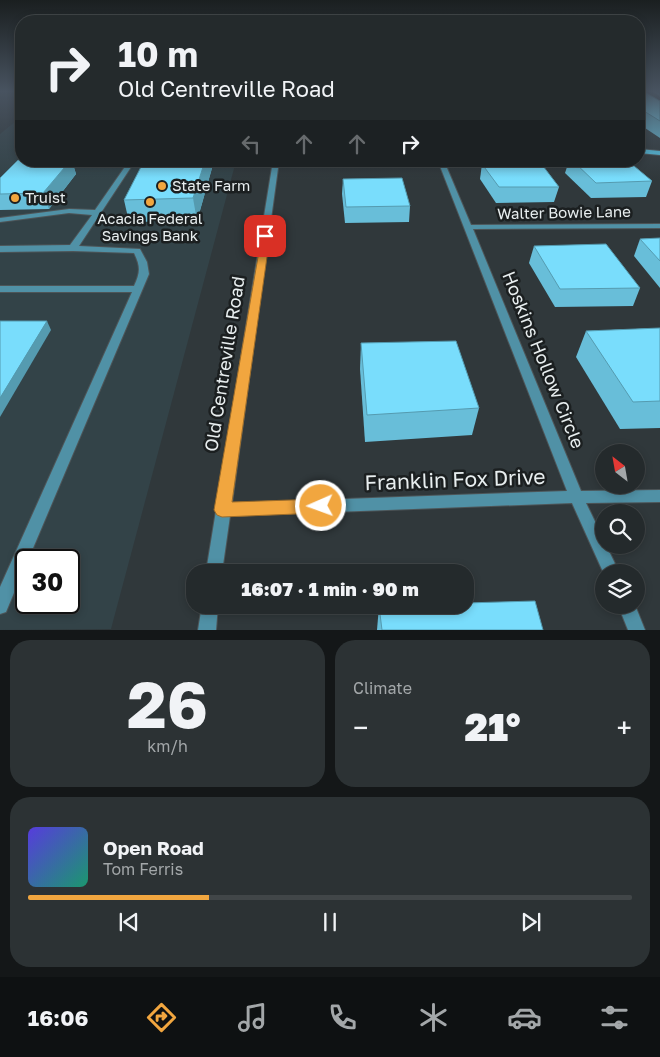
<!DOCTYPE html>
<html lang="en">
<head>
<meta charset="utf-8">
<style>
  :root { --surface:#242a2c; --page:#2c3234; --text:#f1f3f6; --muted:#a3a7a9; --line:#414648; --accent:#f1a63f }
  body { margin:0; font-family:"Golos Text",sans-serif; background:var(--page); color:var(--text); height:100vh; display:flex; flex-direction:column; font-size:19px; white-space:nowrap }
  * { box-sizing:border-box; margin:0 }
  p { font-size:16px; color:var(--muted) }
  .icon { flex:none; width:28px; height:28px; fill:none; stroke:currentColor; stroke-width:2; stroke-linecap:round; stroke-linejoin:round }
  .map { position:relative; height:630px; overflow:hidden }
  .drawer { display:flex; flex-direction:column; gap:10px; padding:10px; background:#141718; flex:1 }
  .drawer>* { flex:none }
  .hud { position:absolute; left:15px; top:15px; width:630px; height:152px; border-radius:20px; box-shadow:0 2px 8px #0003,0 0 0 1px var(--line); background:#242a2c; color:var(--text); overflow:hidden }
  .needle { width:32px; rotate:329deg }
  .controls { position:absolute; left:595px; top:444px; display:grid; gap:10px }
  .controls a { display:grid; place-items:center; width:50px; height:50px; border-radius:50%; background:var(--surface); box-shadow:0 2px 8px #0003,0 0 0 1px var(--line); font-size:25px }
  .speed { position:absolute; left:15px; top:549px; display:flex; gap:10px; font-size:25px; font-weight:700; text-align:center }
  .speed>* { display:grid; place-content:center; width:65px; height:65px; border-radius:50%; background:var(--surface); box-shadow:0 2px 8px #0003,0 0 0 1px var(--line); line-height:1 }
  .speed .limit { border:2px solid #111; border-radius:8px; background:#fff; color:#111 }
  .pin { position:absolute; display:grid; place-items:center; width:42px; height:42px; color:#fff; margin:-21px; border-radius:10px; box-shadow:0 2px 8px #0006 }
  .me { position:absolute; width:55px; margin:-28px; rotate:268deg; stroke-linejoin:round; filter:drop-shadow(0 0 4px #0008) }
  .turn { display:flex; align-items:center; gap:18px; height:105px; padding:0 20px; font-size:22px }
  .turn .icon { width:65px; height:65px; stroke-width:2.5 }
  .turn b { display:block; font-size:35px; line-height:42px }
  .lanes { display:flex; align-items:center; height:48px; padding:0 20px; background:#0003; justify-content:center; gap:25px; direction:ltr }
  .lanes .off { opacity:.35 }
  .big { font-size:38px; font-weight:800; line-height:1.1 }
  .drawer .widget { flex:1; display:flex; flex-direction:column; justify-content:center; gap:8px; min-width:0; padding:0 18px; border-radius:20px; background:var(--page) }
  .drawer .dial { align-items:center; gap:0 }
  .dial b { font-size:65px; line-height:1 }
  .song { display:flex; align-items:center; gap:15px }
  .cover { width:60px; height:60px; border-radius:8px; background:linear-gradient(135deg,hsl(250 70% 55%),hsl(160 70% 35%)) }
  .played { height:5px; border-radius:2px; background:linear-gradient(90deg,var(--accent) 30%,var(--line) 30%) }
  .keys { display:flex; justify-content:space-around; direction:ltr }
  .heat { display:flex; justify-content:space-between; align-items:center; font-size:28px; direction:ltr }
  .drawer .tiles { flex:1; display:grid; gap:10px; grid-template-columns:1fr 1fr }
  .widget:last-child { grid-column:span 2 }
  .trip { position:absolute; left:186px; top:564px; width:288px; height:50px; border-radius:20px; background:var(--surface); box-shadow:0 2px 8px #0003,0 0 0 1px var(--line); font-weight:800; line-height:50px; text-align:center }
  .menu { display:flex; height:80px; justify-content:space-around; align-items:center; background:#0e1112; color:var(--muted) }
  .menu .icon { width:35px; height:35px }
  .menu .active { color:var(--accent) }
  .menu b { font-size:22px; color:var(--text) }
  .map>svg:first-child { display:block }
</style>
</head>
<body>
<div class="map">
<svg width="660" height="630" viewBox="0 0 660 630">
  <rect width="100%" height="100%" fill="#30383b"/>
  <!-- built -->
  <path fill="#334348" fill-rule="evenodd" d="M21,117v44h215l-125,468 -111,1v-496zM26,560h43v42h-43z"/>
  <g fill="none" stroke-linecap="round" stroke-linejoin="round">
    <!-- lane casing -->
    <g stroke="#4d5558" stroke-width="2">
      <path id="lane" d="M129,161h6l-56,85 61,3 7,13 2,12 -121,286h-2v4l-20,48 -6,2v-27l132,-295h-132v-6h134c6,-13 7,-19 0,-33l-61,-2 -73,1v-6l70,-1 22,-30 -23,-2 -69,9v-4l69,-9 26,1z"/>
    </g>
    <!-- street casing -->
    <g stroke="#4d5558" stroke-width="2">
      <g id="street">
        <polygon points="653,91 658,91 660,96"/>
        <polygon points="273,161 279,161 232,503 567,491 438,161 444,161 471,225 660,224 660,228 473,229 581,491 660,490 660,502 586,503 604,540 604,545 606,545 619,572 604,572 604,574 572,503 230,516 222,572 206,572"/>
        <polygon points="202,605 218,605 216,630 198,630"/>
        <polygon points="618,605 635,605 645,630 628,630"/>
      </g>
    </g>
    <!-- secondary casing -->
    <g stroke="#4d5558" stroke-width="2">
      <polygon id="secondary" points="639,149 660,151 660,155 639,153"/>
    </g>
    <!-- lane -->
    <use href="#lane" fill="#5091a6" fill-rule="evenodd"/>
    <!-- street -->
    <use href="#street" fill="#5091a6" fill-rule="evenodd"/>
    <!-- secondary -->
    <use href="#secondary" fill="#54c4e5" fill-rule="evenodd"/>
  </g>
  <!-- wall -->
  <g fill="#68bed9">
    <polygon points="639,91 660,101 660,138 639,124"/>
    <polygon points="21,161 72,161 76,174 49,209 0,210 0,178"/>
    <polygon points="214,161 197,221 129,222 124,200"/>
    <polygon points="569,161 628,161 652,181 646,197 591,198 565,173"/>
    <polygon points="482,164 559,187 554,202 496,203 480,179"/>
    <polygon points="343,179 410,206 409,222 345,223 342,194"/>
    <polygon points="660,238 660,288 634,256 640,239"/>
    <polygon points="534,246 640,288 633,306 555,307 529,263"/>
    <polygon points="660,328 660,428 620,429 576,357 586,331"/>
    <polygon points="361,343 479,408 472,435 365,442 360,369"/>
    <polygon points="379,606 543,630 377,630"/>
  </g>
  <!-- shaded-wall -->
  <g fill="#559bb0">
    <polygon points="70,161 72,161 76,174 49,209 43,193"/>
    <polygon points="205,161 214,161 197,221 193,198"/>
    <polygon points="47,321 51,330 0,417 0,398"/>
  </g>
  <!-- building -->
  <g fill="#79ddfc" stroke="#559bb0">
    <polygon points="639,91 643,91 660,101 660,121 639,108"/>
    <polygon points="18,160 21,160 21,161 70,161 43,193 0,194 0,178"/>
    <polygon points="144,161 205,161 193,198 124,200"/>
    <polygon points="573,161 628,161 652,181 596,183"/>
    <polygon points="540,162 559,187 499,187 482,164"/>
    <polygon points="402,178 410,206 346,207 343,179"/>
    <polygon points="660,238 660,261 640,239"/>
    <polygon points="606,244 640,288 560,289 534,246"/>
    <polygon points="0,321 47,321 0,398"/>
    <polygon points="660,328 660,401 633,402 586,331"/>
    <polygon points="456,341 479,408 367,415 361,343"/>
    <polygon points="535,601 543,630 382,630 379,606 465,605 465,603"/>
  </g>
  <!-- sky -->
  <linearGradient id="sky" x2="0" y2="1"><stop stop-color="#1a1f20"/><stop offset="0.51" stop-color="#485360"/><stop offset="1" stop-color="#485360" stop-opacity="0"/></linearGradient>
  <rect width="660" height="179" fill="url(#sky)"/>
  <!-- route -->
  <polygon fill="#f1a63f" stroke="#9d6c29" points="262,234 270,236 232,502 321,499 327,501 329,506 327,511 321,513 222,517 217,515 214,510"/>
  <!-- markers -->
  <g fill="#f1a63f" stroke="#1b1f20" stroke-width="2">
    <circle cx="162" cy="186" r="5"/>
    <circle cx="15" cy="198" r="5"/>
    <circle cx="150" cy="202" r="5"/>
  </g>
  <g text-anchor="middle" stroke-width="5" stroke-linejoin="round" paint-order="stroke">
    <!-- far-poi labels -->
    <g font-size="15" fill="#e8eeef" stroke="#1b1f20" text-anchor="start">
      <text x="172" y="191">State Farm</text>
      <text x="25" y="203">Truist</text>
      <text x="150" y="224" text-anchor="middle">Acacia Federal<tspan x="150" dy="17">Savings Bank</tspan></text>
    </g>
    <!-- far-street labels -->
    <g font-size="15" fill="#e8eeef" stroke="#1b1f20">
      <text transform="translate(564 213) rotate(-1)" y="5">Walter Bowie Lane</text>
    </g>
    <!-- street labels -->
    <g font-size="18" fill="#e8eeef" stroke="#1b1f20">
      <text transform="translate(543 360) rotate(68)" y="6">Hoskins Hollow Circle</text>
      <text transform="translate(225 364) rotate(-81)" y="6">Old Centreville Road</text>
    </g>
    <!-- near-street labels -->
    <g font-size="21" fill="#e8eeef" stroke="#1b1f20">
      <text transform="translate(455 480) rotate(-2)" y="7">Franklin Fox Drive</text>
    </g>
  </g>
</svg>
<div class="controls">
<a><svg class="needle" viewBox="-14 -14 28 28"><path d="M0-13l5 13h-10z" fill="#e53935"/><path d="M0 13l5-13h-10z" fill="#a3a7a9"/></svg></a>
<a><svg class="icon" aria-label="search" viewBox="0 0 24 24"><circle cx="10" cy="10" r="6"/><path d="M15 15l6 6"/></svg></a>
<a><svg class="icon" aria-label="layers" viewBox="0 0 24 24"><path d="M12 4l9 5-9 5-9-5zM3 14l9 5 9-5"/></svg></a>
</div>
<div class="speed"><div class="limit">30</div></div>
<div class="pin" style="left:265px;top:236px;background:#d93025"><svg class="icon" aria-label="arrive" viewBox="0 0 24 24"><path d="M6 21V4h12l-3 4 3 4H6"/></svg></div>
<svg class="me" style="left:321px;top:506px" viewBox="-20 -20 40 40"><circle r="17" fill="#f1a63f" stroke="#fff" stroke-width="3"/><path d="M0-11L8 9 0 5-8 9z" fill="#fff"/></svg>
<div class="trip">16:07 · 1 min · 90 m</div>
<div class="hud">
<div class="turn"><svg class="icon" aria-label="right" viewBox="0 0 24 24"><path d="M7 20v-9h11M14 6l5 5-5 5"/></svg><div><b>10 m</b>Old Centreville Road</div></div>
<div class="lanes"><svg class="icon off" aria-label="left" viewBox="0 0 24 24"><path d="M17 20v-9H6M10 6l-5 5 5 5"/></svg><svg class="icon off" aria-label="ahead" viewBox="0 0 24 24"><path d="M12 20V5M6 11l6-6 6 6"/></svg><svg class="icon off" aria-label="ahead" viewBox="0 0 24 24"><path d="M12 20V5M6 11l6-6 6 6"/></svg><svg class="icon" aria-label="right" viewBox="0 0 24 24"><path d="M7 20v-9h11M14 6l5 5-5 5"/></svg></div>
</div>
</div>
<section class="drawer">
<div class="tiles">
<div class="widget dial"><b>26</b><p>km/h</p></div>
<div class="widget"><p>Climate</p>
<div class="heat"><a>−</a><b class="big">21°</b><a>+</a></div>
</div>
<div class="widget">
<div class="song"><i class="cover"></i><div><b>Open Road</b><p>Tom Ferris</p></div></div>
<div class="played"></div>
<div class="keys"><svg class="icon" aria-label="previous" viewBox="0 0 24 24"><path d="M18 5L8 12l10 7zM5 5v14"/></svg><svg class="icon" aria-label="pause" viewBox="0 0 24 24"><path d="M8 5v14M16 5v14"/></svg><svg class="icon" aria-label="next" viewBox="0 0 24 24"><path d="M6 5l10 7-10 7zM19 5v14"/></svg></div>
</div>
</div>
</section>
<nav class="menu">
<b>16:06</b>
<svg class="icon active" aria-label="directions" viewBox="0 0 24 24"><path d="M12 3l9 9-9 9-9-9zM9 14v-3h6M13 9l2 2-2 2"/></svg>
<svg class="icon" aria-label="music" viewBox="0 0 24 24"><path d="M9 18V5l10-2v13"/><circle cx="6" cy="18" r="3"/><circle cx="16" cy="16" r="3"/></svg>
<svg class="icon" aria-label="phone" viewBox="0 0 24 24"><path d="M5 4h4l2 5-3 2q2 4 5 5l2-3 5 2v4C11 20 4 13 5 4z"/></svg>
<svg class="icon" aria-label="climate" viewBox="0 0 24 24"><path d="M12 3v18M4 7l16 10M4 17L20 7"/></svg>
<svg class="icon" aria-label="car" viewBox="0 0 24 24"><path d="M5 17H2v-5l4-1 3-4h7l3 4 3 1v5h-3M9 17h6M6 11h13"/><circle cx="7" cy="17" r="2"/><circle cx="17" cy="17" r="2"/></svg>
<svg class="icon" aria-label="filters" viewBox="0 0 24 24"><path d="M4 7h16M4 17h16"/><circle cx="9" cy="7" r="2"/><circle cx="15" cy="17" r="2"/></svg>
</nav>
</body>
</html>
